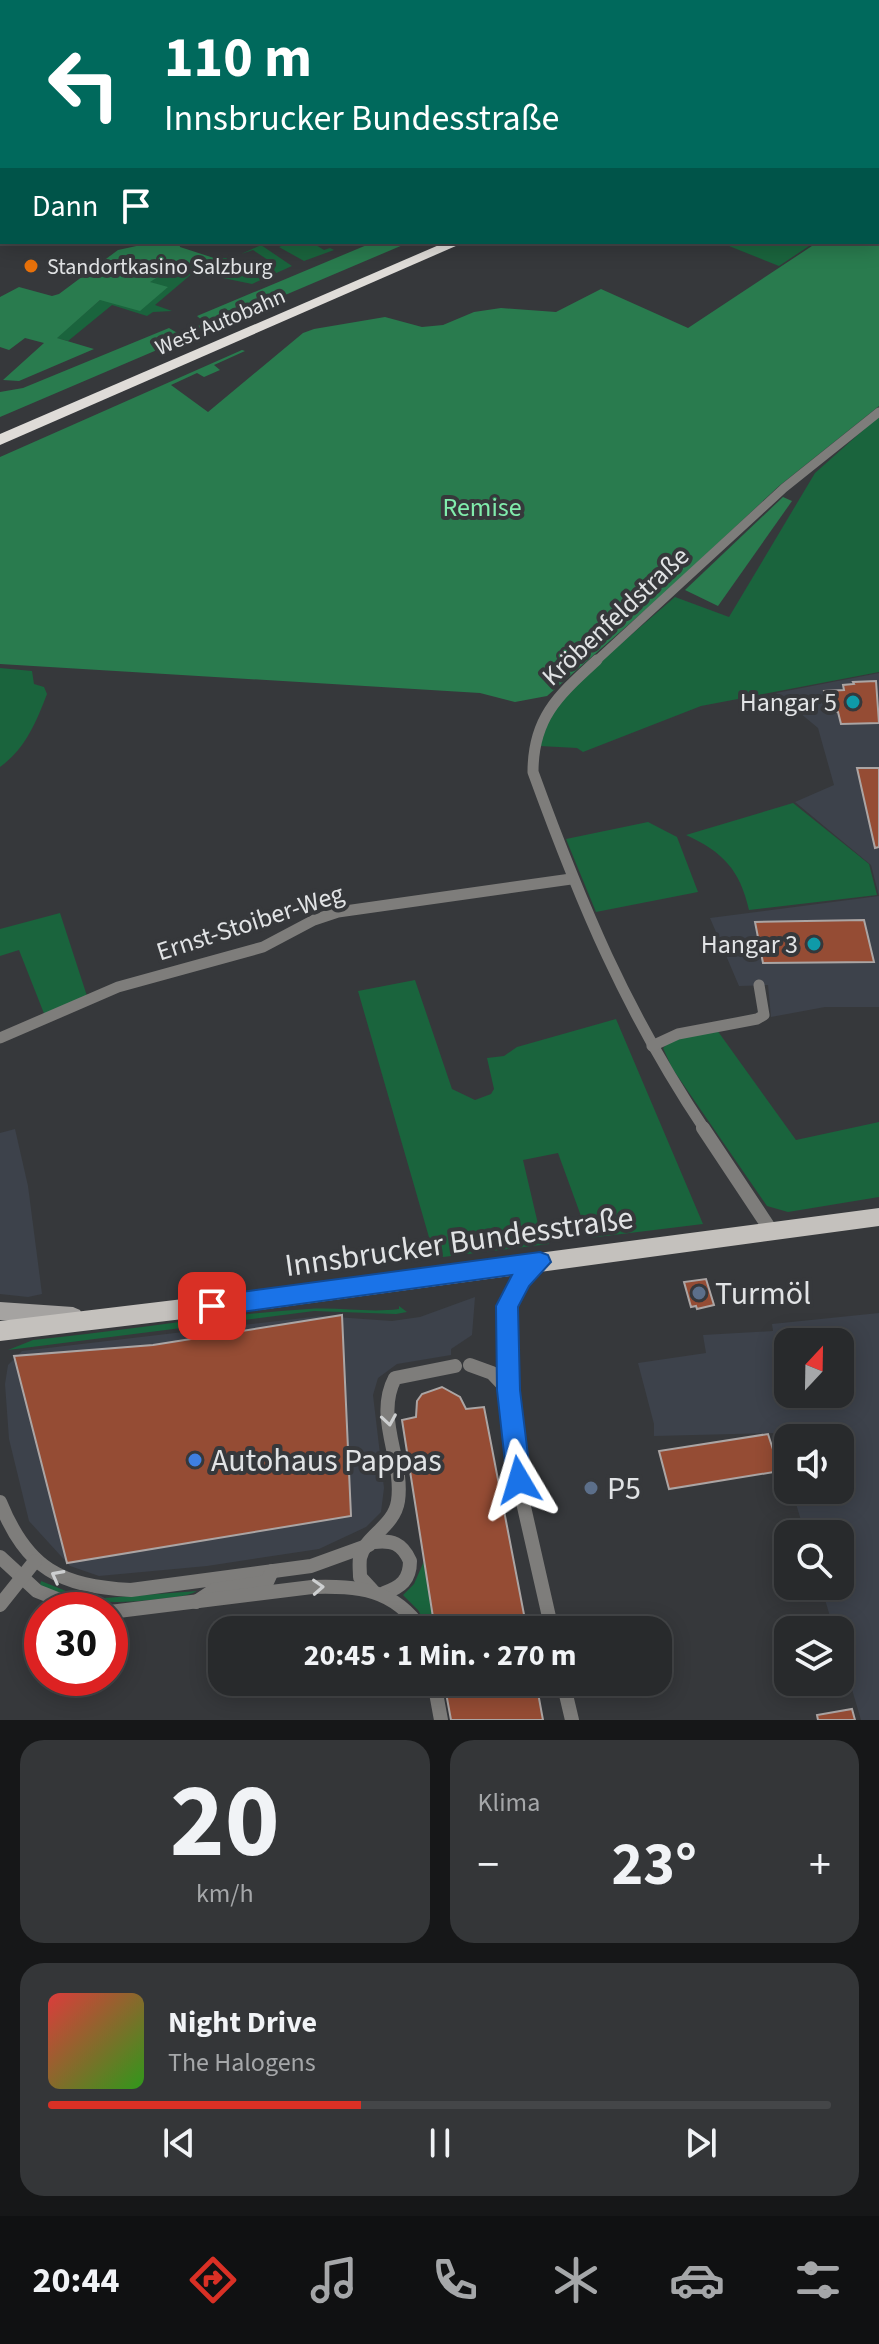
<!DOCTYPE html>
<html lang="de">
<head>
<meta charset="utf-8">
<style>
  :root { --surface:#282a2c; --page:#343638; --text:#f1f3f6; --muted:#a5a7a9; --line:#444648; --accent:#d93025 }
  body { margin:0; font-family:"Source Sans 3",sans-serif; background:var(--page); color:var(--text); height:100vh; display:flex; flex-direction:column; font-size:30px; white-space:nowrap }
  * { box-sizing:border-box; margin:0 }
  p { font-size:26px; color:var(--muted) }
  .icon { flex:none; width:44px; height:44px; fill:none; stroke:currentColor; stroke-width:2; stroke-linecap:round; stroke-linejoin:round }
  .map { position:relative; height:1720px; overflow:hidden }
  .panel { display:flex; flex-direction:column; gap:20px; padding:20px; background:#161718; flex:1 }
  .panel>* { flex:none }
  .guide { position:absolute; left:0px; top:0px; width:880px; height:244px; box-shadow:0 4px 20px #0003,0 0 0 2px var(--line); background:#00695c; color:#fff; overflow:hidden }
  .needle { width:52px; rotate:22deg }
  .buttons { position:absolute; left:774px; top:1328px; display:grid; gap:16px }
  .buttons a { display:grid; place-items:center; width:80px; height:80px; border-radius:16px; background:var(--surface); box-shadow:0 4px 20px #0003,0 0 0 2px var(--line); font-size:40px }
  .speed { position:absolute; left:24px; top:1592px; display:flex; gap:16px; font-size:40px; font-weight:700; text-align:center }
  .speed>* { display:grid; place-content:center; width:104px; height:104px; border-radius:50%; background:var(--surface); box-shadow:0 4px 20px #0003,0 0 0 2px var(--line); line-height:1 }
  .speed .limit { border:12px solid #d22; background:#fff; color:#111 }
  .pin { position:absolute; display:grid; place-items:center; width:68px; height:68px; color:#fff; margin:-34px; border-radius:16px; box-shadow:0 4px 12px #0006 }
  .me { position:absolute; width:88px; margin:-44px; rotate:353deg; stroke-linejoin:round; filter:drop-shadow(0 0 6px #0008) }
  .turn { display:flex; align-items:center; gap:28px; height:168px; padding:0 32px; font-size:36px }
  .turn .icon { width:104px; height:104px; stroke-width:2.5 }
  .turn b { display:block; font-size:56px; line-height:68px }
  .then { display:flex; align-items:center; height:76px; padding:0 32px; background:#0003; gap:16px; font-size:30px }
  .big { font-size:60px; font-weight:700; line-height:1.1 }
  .panel .tile { flex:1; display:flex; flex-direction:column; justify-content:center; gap:12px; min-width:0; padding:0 28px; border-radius:24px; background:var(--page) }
  .panel .dial { align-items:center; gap:0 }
  .dial b { font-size:104px; line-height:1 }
  .song { display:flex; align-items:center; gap:24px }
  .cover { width:96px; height:96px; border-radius:12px; background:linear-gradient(135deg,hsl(0 70% 55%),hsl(110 70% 35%)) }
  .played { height:8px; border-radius:4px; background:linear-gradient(90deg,var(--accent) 40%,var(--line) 40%) }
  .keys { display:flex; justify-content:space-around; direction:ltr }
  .heat { display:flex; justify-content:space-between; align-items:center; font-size:44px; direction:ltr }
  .panel .tiles { flex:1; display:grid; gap:20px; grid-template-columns:1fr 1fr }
  .tile:last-child { grid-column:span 2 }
  .trip { position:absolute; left:208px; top:1616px; width:464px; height:80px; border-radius:24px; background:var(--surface); box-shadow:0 4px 20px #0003,0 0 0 2px var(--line); font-weight:700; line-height:80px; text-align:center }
  .menu { display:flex; height:128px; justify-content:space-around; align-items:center; background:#101112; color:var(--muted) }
  .menu .icon { width:56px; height:56px }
  .menu .active { color:var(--accent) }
  .menu b { font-size:36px; color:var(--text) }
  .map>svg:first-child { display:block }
</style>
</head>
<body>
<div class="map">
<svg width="879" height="1720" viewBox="0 0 879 1720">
  <rect width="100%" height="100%" fill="#36383b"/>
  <!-- built -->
  <g fill="#3d424b" fill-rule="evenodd">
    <polygon points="879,673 879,1007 825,1007 771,1017 768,985 739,986 710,918 879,896 871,865 795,802 834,785 818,728 776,693"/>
    <polygon points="15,1129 28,1186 42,1294 28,1297 0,1294 0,1133"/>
    <polygon points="475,1297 472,1335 451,1349 451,1355 397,1364 378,1378 373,1395 384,1488 381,1512 366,1527 319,1549 207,1566 99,1576 70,1566 29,1521 9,1439 5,1384 8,1365 22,1351 321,1316 392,1321 420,1317"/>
    <path d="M879,1313v407h-18l-21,-71v-19h-6l-13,-44h19v-52h-35l-13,-44h48v-52h-52v38l-13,-43 -121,3v-12l-16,-61 68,-10 -3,-18 70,-4 -1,-7zM840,1342v52h-52v-52z"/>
  </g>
  <!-- green -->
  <g fill="#1a643d">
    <polygon points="290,242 311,242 324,250 330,248 334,250 304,261 279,247"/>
    <polygon points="719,242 815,242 779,266"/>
    <polygon points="261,245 292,266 252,284 194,272 155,305 172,311 153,312 147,316 112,305 68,341 56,338 100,300 167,288 149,282 184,261 205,267 217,259 226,258 251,274 274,264 253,250 241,254"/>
    <polygon points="879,416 879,672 701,706 583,752 577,748 540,746 548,718 580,679 675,597 729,617 815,473"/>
    <path d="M0,668l32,3 2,13 10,3 3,7c-11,29 -22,55 -47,73z"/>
    <path d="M793,803l76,61 8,31 -128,15c-9,-40 -26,-58 -63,-75z"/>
    <polygon points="648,822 677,837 698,892 596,912 566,839"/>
    <polygon points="60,913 87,996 45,1016 19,950 0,956 0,929"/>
    <polygon points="415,980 452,1089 475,1100 491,1094 494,1089 487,1058 504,1056 517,1047 616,1019 703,1224 589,1238 558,1153 523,1160 538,1224 549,1244 435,1258 358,991"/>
    <polygon points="717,1030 796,1140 879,1122 879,1197 788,1212 767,1206 672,1068 663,1048 670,1041"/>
    <path d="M399,1306l8,6 -11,2 -82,-3 -306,39 25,-10c91,-9 183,-25 275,-31 32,-2 61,4 91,0z"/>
    <polygon points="424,1561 434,1630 430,1630 418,1610 403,1595 414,1584"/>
    <path d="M41,1581l30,12 34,5 92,-7c-11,6 -25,6 -38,8 -47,5 -74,6 -119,-14z"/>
  </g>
  <!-- forest -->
  <g fill="#297b4e">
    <polygon points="879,203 879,406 779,486 659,598 547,696 515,702 480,693 0,664 0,457 242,350 245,351 214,365 220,370 204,377 197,373 171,385 208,412 303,333 314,329 385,317 422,327 443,325 474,312 501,308 556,312 601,289 688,328 818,242 878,242"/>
    <polygon points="155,242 179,242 180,247 217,259 205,267 183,261 150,282 168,287 140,311 100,300 57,338 94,349 19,381 3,380 44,343 25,338 9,350 0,347 0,297 19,287 52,296 59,294 118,250"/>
    <polygon points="374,242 410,242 179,340 176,339 171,344 0,417 0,392 23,388 169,328 179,334 205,323 197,316"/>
    <polygon points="783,497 792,501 718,606 685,590"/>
  </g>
  <!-- building -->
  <g fill="#954c34" stroke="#aba5a4" stroke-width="2">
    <polygon points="876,681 879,723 841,724 838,712 829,712 824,691 844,690 843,685 854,684 853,682"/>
    <polygon points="857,768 879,768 879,847 875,848"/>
    <polygon points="864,920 874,962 763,963 755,922"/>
    <polygon points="706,1279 714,1305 697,1309 696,1306 691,1307 684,1282"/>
    <polygon points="342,1315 351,1516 67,1563 14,1356 153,1345"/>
    <polygon points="442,1387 460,1397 466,1409 484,1407 527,1630 435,1630 402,1420 416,1417 417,1401 422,1394"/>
    <polygon points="768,1434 780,1471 669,1489 659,1451"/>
    <polygon points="444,1682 536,1682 543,1720 451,1720"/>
    <polygon points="852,1709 855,1720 818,1720 817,1715"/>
  </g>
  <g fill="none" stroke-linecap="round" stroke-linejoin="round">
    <!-- street-far2 -->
    <polyline stroke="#7e7d7b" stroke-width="9" points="595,662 784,488 879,412"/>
    <!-- street-far1 -->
    <g stroke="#7e7d7b" stroke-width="11">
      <path d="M597,660c-38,35 -64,57 -64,112 48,132 93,240 172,358"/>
      <polyline points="0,1038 118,987 263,947 314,920 338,912 571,879"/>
      <polyline points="652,1046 678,1034 757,1019 764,1015 759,985"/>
    </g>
    <!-- street -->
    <g stroke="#7e7d7b" stroke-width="14">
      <polyline points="703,1128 772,1232"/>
      <polyline points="530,1271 507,1306 508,1390 522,1498 552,1630"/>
      <polyline points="470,1365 492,1373 508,1390"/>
      <path d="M0,1502c27,67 60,84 131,88l180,-24 58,-21"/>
      <path d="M374,1542c18,-2 28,1 36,19 0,19 -9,26 -26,32"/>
      <polyline points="0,1557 37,1591 85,1610"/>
      <path d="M372,1590l-12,-13c0,-6 -1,-13 0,-19 5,-22 34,-31 38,-57 6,-42 -24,-83 -3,-123l60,-12"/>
      <polyline points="196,1602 214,1590 267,1582 272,1571"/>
      <polyline points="0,1605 35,1561"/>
      <path d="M110,1612l202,-25c47,-1 81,1 110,43"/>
      <polyline points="434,1682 441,1720"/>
      <polyline points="563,1682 572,1720"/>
    </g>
    <!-- secondary -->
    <g fill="#a5a3a1" fill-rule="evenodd">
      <rect x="878" y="31" width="1" height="6"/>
      <polygon points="0,1302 73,1307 80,1310 83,1316 80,1322 73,1325 0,1320"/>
    </g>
    <!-- primary -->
    <polygon fill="#c4c1bd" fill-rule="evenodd" points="879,1208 879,1226 267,1309 0,1341 0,1321 267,1289"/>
    <!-- highway -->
    <g fill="#dfdcd8" fill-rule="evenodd">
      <rect x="878" y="56" width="1" height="8"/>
      <polygon points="446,242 465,242 0,445 0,434"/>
    </g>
    <!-- rail casing -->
    <g stroke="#b2b4b6" stroke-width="4">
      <polyline id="rail" points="584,2 589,0"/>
    </g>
    <!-- rail -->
    <use href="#rail" stroke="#36383b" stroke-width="2" stroke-dasharray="6" stroke-linecap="butt"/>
  </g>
  <!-- one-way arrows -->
  <defs><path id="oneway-chevron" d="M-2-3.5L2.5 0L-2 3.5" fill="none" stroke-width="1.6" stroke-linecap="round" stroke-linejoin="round" transform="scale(2)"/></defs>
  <g stroke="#cdcfd0">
    <use href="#oneway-chevron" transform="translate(389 1420) rotate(81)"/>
    <use href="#oneway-chevron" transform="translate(57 1576) rotate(-152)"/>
    <use href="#oneway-chevron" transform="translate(318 1587) rotate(-3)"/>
  </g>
  <!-- route -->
  <polygon fill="#1a73e8" stroke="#114b97" stroke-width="2" points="540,1252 548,1255 551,1262 529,1286 518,1307 520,1390 531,1480 528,1489 519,1492 511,1489 507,1480 497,1390 496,1306 512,1275 212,1316 205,1313 201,1306 205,1299 212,1296"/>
  <!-- markers -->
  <circle fill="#e8710a" stroke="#36383b" stroke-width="3" cx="31" cy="266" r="8"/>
  <g fill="#0f9aa8" stroke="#36383b" stroke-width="3">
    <circle cx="853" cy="702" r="8"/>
    <circle cx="814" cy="944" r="8"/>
  </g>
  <g fill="#5c6f8a" stroke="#36383b" stroke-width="3">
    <circle cx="699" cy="1293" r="8"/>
    <circle cx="591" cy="1488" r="8"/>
  </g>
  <circle fill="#3f7fe0" stroke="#36383b" stroke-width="3" cx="195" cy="1460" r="8"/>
  <g text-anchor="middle" stroke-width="8" stroke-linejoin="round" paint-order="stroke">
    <!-- far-poi labels -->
    <g font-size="22" fill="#e1e3e5" stroke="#36383b" text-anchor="start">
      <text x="47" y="274">Standortkasino Salzburg</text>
    </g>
    <!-- far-street labels -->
    <g font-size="22" fill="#e1e3e5" stroke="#36383b">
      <text transform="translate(220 321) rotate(-23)" y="8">West Autobahn</text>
    </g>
    <!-- park labels -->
    <g font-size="26" fill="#81ecac" stroke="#36383b">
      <text x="482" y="516">Remise</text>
    </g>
    <!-- street labels -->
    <g font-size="26" fill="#e1e3e5" stroke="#36383b">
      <text transform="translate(615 616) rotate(-43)" y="9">Kröbenfeldstraße</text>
      <text transform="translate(250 922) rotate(-18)" y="9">Ernst-Stoiber-Weg</text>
    </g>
    <!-- poi labels -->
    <g font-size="26" fill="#e1e3e5" stroke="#36383b" text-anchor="end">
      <text x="837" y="711">Hangar 5</text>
      <text x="798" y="953">Hangar 3</text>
    </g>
    <!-- near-street labels -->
    <g font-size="32" fill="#e1e3e5" stroke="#36383b">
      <text transform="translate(459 1241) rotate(-8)" y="11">Innsbrucker Bundesstraße</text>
    </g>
    <!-- near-poi labels -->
    <g font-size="32" fill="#e1e3e5" stroke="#36383b" text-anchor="start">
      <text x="715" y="1304">Turmöl</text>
      <text x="211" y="1471">Autohaus Pappas</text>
      <text x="607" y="1499">P5</text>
    </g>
  </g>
</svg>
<div class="buttons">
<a><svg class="needle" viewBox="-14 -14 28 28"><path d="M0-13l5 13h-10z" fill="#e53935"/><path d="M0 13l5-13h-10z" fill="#a5a7a9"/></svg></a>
<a><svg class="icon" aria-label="sound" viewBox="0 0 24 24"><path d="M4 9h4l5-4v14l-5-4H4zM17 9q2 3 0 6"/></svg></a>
<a><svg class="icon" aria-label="search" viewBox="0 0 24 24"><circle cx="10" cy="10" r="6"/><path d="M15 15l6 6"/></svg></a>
<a><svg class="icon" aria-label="layers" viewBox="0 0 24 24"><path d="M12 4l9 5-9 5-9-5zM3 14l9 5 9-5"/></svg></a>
</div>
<div class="speed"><div class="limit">30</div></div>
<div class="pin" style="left:212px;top:1306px;background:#d93025"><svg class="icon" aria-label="arrive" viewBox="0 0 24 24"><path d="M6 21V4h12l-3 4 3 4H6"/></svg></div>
<svg class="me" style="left:519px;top:1480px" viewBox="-20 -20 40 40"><path d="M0-17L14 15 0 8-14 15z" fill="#1a73e8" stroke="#fff" stroke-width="4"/></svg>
<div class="trip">20:45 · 1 Min. · 270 m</div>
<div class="guide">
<div class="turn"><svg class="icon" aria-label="left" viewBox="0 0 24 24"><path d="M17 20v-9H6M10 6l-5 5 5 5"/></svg><div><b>110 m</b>Innsbrucker Bundesstraße</div></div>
<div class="then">Dann<svg class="icon" aria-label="arrive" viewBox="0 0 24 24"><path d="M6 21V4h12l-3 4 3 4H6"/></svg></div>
</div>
</div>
<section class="panel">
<div class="tiles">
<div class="tile dial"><b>20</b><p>km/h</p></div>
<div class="tile"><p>Klima</p>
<div class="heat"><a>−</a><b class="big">23°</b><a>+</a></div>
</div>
<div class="tile">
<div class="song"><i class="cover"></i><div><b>Night Drive</b><p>The Halogens</p></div></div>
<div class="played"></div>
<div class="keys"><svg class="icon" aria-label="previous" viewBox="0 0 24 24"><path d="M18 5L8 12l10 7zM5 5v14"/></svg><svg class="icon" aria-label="pause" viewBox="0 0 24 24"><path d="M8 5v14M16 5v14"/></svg><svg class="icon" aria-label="next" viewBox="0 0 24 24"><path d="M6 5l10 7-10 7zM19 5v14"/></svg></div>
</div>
</div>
</section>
<nav class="menu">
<b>20:44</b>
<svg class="icon active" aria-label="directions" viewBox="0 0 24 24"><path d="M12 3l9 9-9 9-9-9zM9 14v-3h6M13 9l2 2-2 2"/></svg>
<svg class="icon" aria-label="music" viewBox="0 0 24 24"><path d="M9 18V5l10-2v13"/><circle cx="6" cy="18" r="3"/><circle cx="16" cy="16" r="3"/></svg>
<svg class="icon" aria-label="phone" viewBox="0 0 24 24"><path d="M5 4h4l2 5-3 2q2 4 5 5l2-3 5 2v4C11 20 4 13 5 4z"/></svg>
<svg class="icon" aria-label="climate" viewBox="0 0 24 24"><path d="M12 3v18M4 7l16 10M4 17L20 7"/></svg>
<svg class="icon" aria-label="car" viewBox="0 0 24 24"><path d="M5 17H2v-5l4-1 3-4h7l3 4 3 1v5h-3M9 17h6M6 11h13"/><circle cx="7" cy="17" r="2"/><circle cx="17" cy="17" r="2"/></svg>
<svg class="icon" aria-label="filters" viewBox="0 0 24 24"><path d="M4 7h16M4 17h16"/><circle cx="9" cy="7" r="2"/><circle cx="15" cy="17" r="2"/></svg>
</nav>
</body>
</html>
